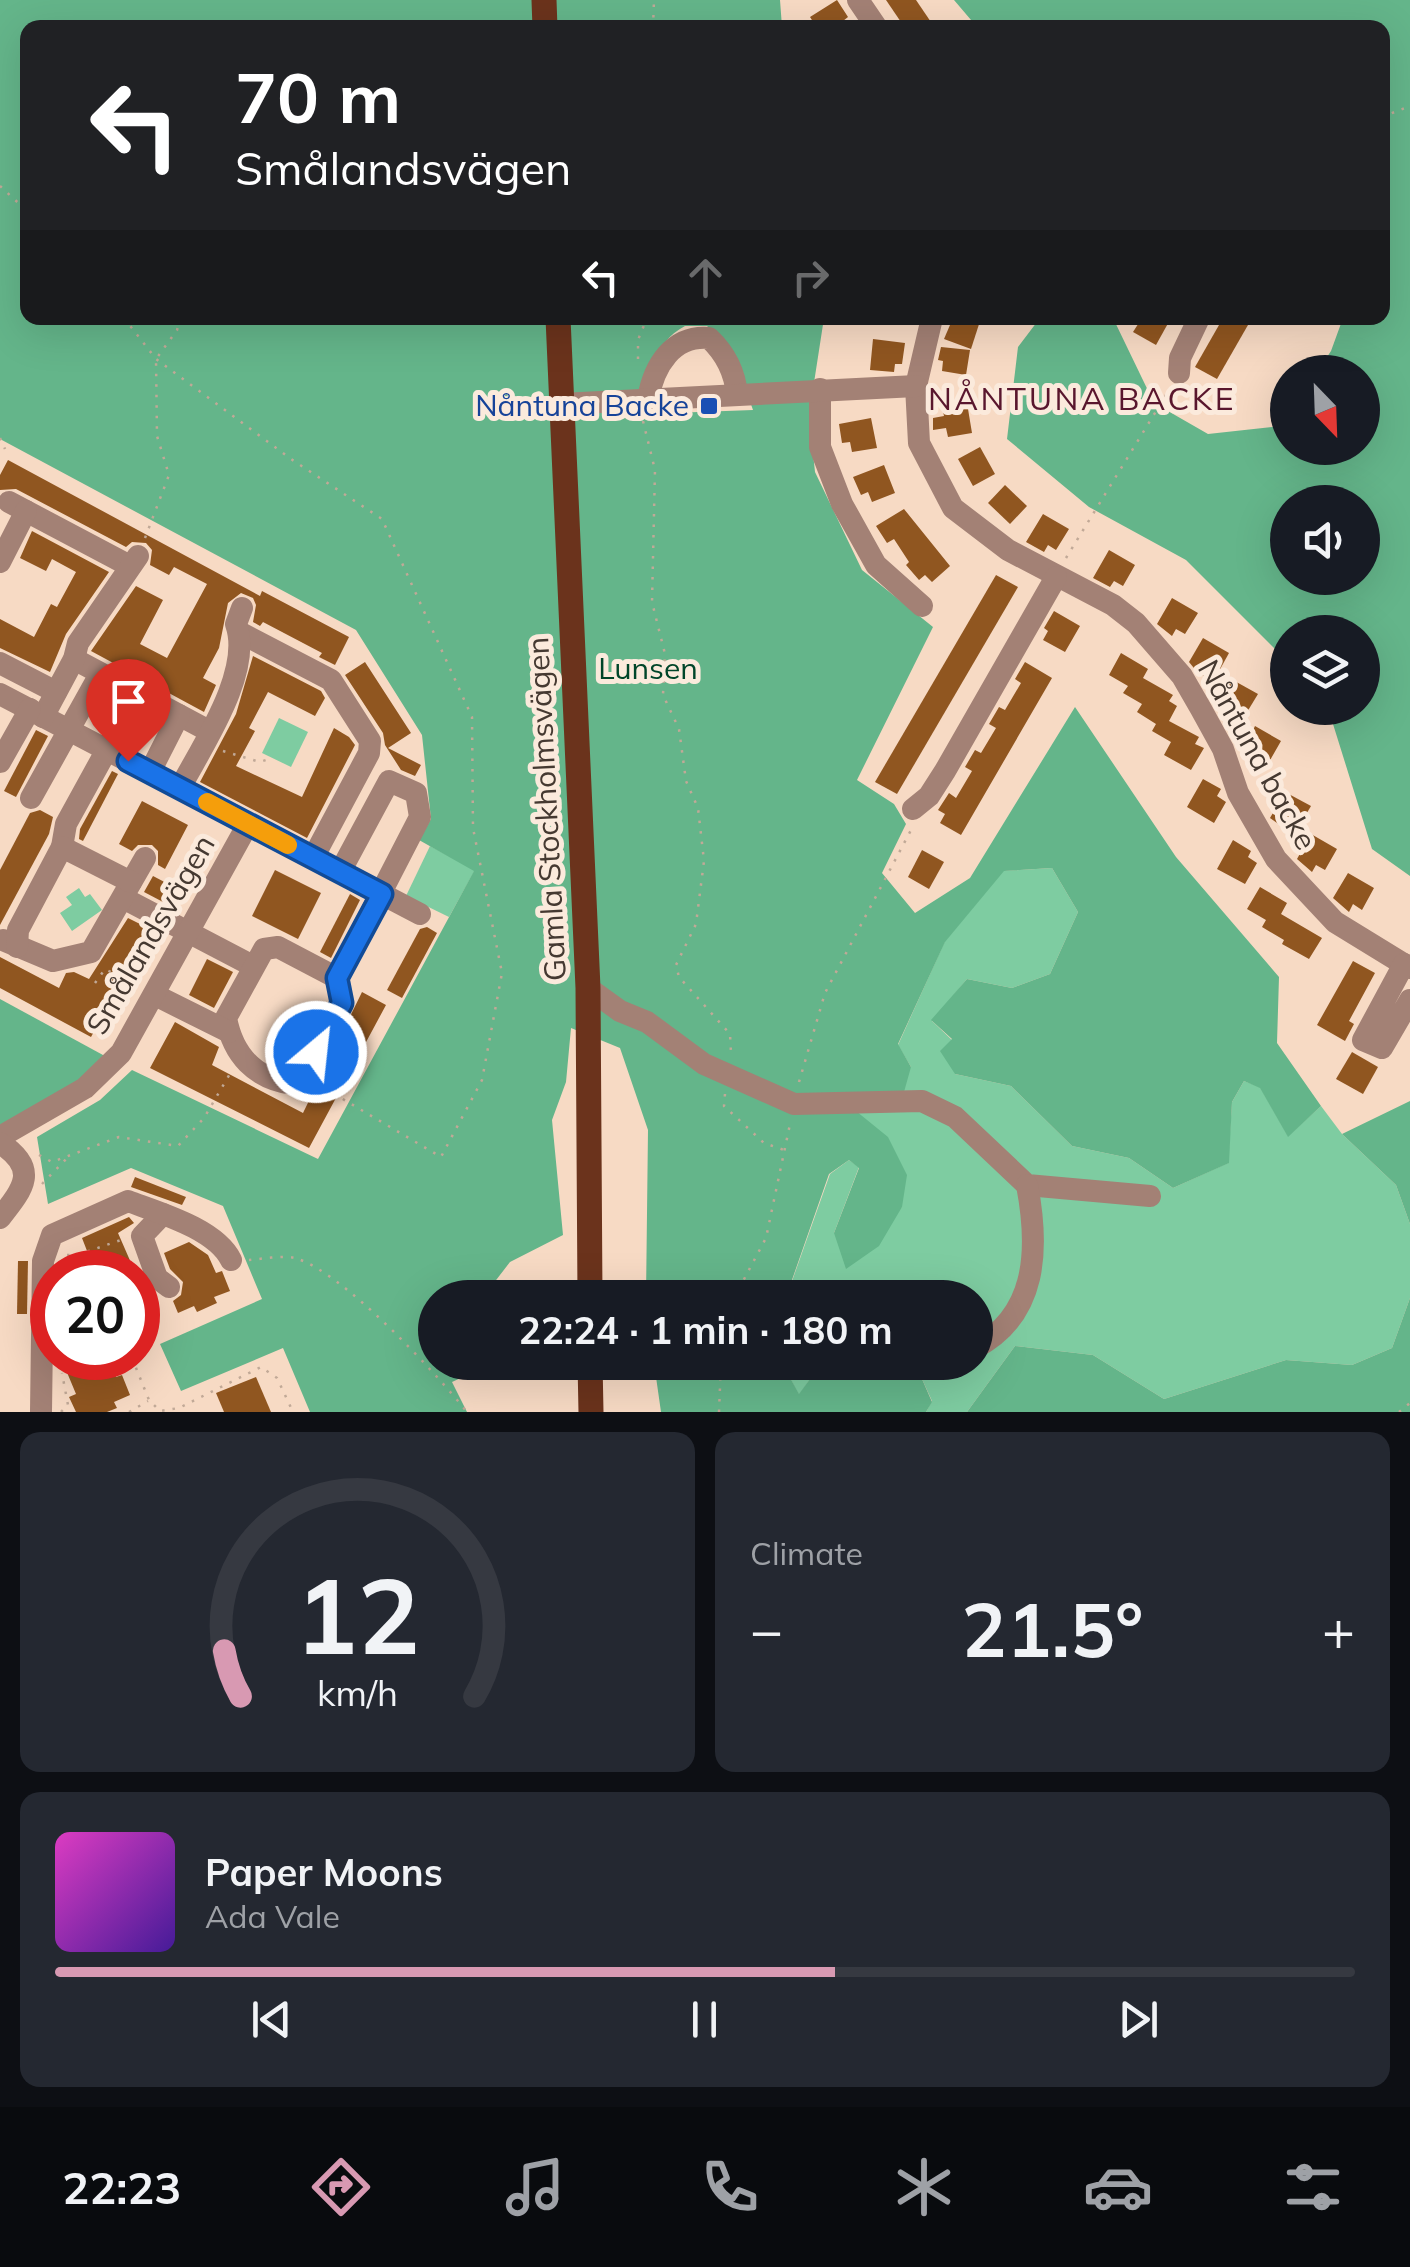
<!DOCTYPE html>
<html lang="en">
<head>
<meta charset="utf-8">
<style>
  :root { --surface:#171b24; --page:#242831; --text:#f1f3f6; --muted:#9ea1a6; --line:#363941; --accent:#d899b2 }
  body { margin:0; font-family:Mulish,sans-serif; background:var(--page); color:var(--text); height:100vh; display:flex; flex-direction:column; font-size:38px; white-space:nowrap }
  * { box-sizing:border-box; margin:0 }
  p { font-size:32px; color:var(--muted) }
  .icon { flex:none; width:55px; height:55px; fill:none; stroke:currentColor; stroke-width:2; stroke-linecap:round; stroke-linejoin:round }
  .map { position:relative; height:1412px; overflow:hidden }
  .drawer { display:flex; flex-direction:column; gap:20px; padding:20px; background:#0d0f14; flex:1 }
  .drawer>* { flex:none }
  .hud { position:absolute; left:20px; top:20px; width:1370px; height:305px; border-radius:20px; box-shadow:0 10px 40px #0002; background:#202124; color:#fff; overflow:hidden }
  .needle { width:65px; rotate:157deg }
  .controls { position:absolute; left:1270px; top:355px; display:grid; gap:20px }
  .controls a { display:grid; place-items:center; width:110px; height:110px; border-radius:50%; background:var(--surface); box-shadow:0 10px 40px #0002; font-size:50px }
  .speed { position:absolute; left:30px; top:1250px; display:flex; gap:20px; font-size:50px; font-weight:700; text-align:center }
  .speed>* { display:grid; place-content:center; width:130px; height:130px; border-radius:50%; background:var(--surface); box-shadow:0 10px 40px #0002; line-height:1 }
  .speed .limit { border:15px solid #d22; background:#fff; color:#111 }
  .pin { position:absolute; display:grid; place-items:center; width:85px; height:85px; color:#fff; margin:-102px -42px; border-radius:50% 50% 50% 0; rotate:-45deg; box-shadow:0 0 10px #0007 }
  .pin .icon { rotate:45deg }
  .me { position:absolute; width:110px; margin:-55px; rotate:28deg; stroke-linejoin:round; filter:drop-shadow(0 0 8px #0008) }
  .turn { display:flex; align-items:center; gap:35px; height:210px; padding:0 50px; font-size:45px }
  .turn .icon { width:130px; height:130px; stroke-width:2.5 }
  .turn b { display:block; font-size:70px; line-height:85px }
  .lanes { display:flex; align-items:center; height:95px; padding:0 50px; background:#0003; justify-content:center; gap:50px; direction:ltr }
  .lanes .off { opacity:.35 }
  .big { font-size:75px; font-weight:700; line-height:1.1 }
  .drawer .widget { flex:1; display:flex; flex-direction:column; justify-content:center; gap:15px; min-width:0; padding:0 35px; border-radius:20px; background:var(--page) }
  .drawer .dial { align-items:center; gap:0 }
  .dial svg { height:260px; overflow:visible; fill:none; stroke:var(--line); stroke-width:7; stroke-linecap:round; text-anchor:middle }
  .dial text { fill:var(--text); stroke:none }
  .song { display:flex; align-items:center; gap:30px }
  .cover { width:120px; height:120px; border-radius:15px; background:linear-gradient(135deg,hsl(310 70% 55%),hsl(260 70% 35%)) }
  .played { height:10px; border-radius:5px; background:linear-gradient(90deg,var(--accent) 60%,var(--line) 60%) }
  .keys { display:flex; justify-content:space-around; direction:ltr }
  .heat { display:flex; justify-content:space-between; align-items:center; font-size:55px; direction:ltr }
  .drawer .tiles { flex:1; display:grid; gap:20px; grid-template-columns:1fr 1fr }
  .widget:last-child { grid-column:span 2 }
  .trip { position:absolute; left:418px; top:1280px; width:575px; height:100px; border-radius:50px; background:var(--surface); box-shadow:0 10px 40px #0002; font-weight:700; line-height:100px; text-align:center }
  .dock { display:flex; height:160px; justify-content:space-around; align-items:center; background:#090b0e; color:var(--muted) }
  .dock .icon { width:70px; height:70px }
  .dock .current { color:var(--accent) }
  .dock b { font-size:45px; color:var(--text) }
  .map>svg:first-child { display:block }
</style>
</head>
<body>
<div class="map">
<svg width="1410" height="1412" viewBox="0 0 1410 1412">
  <rect width="100%" height="100%" fill="#f7dac4"/>
  <!-- green -->
  <g fill="#7ecca1">
    <polygon points="279,718 308,732 291,767 262,753"/>
    <polygon points="430,846 475,870 449,917 406,896"/>
    <polygon points="1052,868 1078,912 1050,974 1012,988 967,979 932,1021 952,1040 955,1074 1011,1086 1072,1146 1129,1158 1173,1188 1228,1163 1232,1102 1244,1081 1260,1087 1288,1136 1321,1106 1342,1134 1396,1185 1410,1224 1410,1298 1392,1348 1352,1365 1286,1360 1164,1399 1093,1355 1015,1346 967,1412 926,1412 932,1401 922,1379 931,1363 975,1362 975,1298 786,1298 830,1174 849,1160 859,1167 834,1233 902,1207 838,1097 911,1067 898,1045 945,941 1003,871"/>
    <polygon points="79,888 85,897 90,894 102,910 72,931 60,913 72,905 66,897"/>
    <polygon points="782,1363 865,1363 854,1373 815,1372 799,1395"/>
  </g>
  <!-- forest -->
  <g fill="#64b58a" fill-rule="evenodd">
    <path d="M0,0h780l2,27 -754,1v290h796l-15,97 6,57 47,98 71,57 -76,153 37,24 12,20 -24,49 33,40 55,-35 105,-171 101,150 103,120 -2,66 44,63 -33,31 -28,-49 -16,-7 -12,21 -3,61 -56,25 -44,-30 -57,-12 -61,-60 -56,-12 -15,-23 12,-12 -21,-19 36,-41 45,9 38,-14 28,-62 -26,-44 -48,3 -59,71 -47,102 13,23 -7,25 -64,6 48,39 19,38 -5,32 -23,39 -33,23 -12,-36 25,-65 -10,-8 -20,14 -43,123h-140l2,-167 -28,-82 -49,-20 -5,54 -14,38 11,115 -53,27 -27,35 -48,1v64l50,1v4l-33,15 15,30h-157l-27,-64 -102,43 -21,-47 102,-45 -39,-93 -92,-38 -83,36 -11,-67 63,-37 32,-30 186,89 156,-288 -55,-31 12,-21 -9,-84 -66,-105 -356,-191zM685,326h22c25,24 35,52 46,84l-109,4c4,-33 8,-71 41,-88z"/>
    <path d="M954,0h456v876l-38,-27 -44,-141h34v-76h-74l-1,29 -101,-101 -97,-53 -82,-68 11,-92 22,-29h73l41,85 54,31 74,-8 5,-9 1,31h74v-76h-45l14,-21 12,-33h39v-290l-405,-1zM1288,502h74v76h-74z"/>
    <polygon points="0,999 114,1061 0,1125"/>
    <polygon points="1410,1101 1410,1224 1396,1185 1342,1134"/>
    <polygon points="1410,1298 1410,1412 967,1412 1015,1346 1093,1355 1164,1399 1286,1360 1352,1365 1392,1348"/>
    <polygon points="654,1363 782,1363 799,1394 815,1372 854,1373 865,1363 931,1363 922,1379 932,1402 926,1412 661,1412"/>
  </g>
  <!-- building -->
  <g fill="#905620">
    <polygon points="837,0 848,17 843,21 847,28 817,28 810,17"/>
    <polygon points="886,0 916,0 935,28 905,28"/>
    <polygon points="953,318 981,318 971,349 944,339"/>
    <polygon points="1142,318 1171,318 1156,345 1133,332"/>
    <polygon points="1223,318 1252,318 1217,379 1195,367"/>
    <polygon points="873,339 905,343 902,364 895,364 894,372 870,370"/>
    <polygon points="941,347 970,350 966,375 942,371 943,361 938,360"/>
    <polygon points="967,403 972,433 948,437 946,428 933,430 933,418 944,416 942,407"/>
    <polygon points="871,418 877,448 852,452 850,442 842,443 839,424"/>
    <polygon points="980,447 995,474 973,486 958,459"/>
    <polygon points="8,460 260,596 262,591 349,637 335,665 319,657 322,653 263,622 260,626 253,622 256,605 253,598 241,593 228,603 219,648 203,678 216,685 204,712 91,651 136,586 163,600 140,644 167,658 207,584 174,567 169,575 150,565 152,550 146,543 132,542 126,547 16,489 0,490 0,475"/>
    <polygon points="884,465 895,493 872,502 868,492 861,495 853,477"/>
    <polygon points="1005,485 1027,506 1010,524 988,503"/>
    <polygon points="904,509 950,566 932,582 925,575 919,580 906,565 909,562 894,539 887,543 876,526"/>
    <polygon points="1043,514 1069,529 1056,550 1048,545 1044,552 1026,542"/>
    <polygon points="32,531 109,572 66,634 50,672 0,648 0,619 34,637 51,604 57,607 76,572 52,559 46,571 20,558"/>
    <polygon points="1109,550 1135,565 1123,586 1114,581 1110,587 1093,578"/>
    <polygon points="996,575 1018,587 897,794 875,782"/>
    <polygon points="1172,598 1198,613 1185,634 1176,629 1172,636 1157,624"/>
    <polygon points="1054,611 1080,626 1065,652 1043,640 1048,631 1044,628"/>
    <polygon points="1203,638 1229,653 1213,682 1198,673 1189,662"/>
    <polygon points="1121,653 1148,669 1143,678 1173,695 1169,701 1177,706 1169,721 1199,737 1195,744 1204,748 1191,770 1164,755 1171,742 1152,731 1156,724 1137,712 1142,704 1123,693 1128,686 1109,675"/>
    <polygon points="253,656 321,691 325,698 315,716 268,692 249,728 255,731 236,766 302,797 334,728 349,737 355,745 307,838 200,782 236,714"/>
    <polygon points="365,662 411,733 388,748 421,765 415,776 401,770 385,745 383,733 345,675"/>
    <polygon points="1025,662 1052,678 961,835 940,823 945,814 938,810 949,793 956,798 972,771 965,767 975,750 981,753 996,728 989,724 999,707 1005,710 1021,683 1015,679"/>
    <polygon points="1231,679 1258,694 1241,722 1216,706"/>
    <polygon points="1255,726 1281,741 1269,762 1260,757 1256,764 1241,755"/>
    <polygon points="36,730 48,736 16,797 4,791"/>
    <polygon points="112,771 118,774 83,841 79,839 80,829"/>
    <polygon points="1203,779 1221,789 1217,796 1226,802 1214,823 1187,807"/>
    <polygon points="1285,792 1311,806 1294,835 1270,818"/>
    <polygon points="142,801 188,825 165,869 158,865 158,851 152,845 138,845 132,851 119,844"/>
    <polygon points="40,810 53,817 49,834 0,925 0,870 30,813"/>
    <polygon points="1311,834 1337,849 1325,870 1316,865 1312,872 1297,859"/>
    <polygon points="1233,840 1251,851 1248,857 1257,863 1245,884 1217,869"/>
    <polygon points="922,850 944,862 929,889 908,877"/>
    <polygon points="275,870 321,893 298,939 252,916"/>
    <polygon points="1348,873 1374,888 1362,910 1353,904 1349,912 1333,898"/>
    <polygon points="153,876 174,887 165,903 144,892"/>
    <polygon points="1260,887 1287,903 1281,914 1322,938 1309,959 1282,944 1284,940 1262,927 1266,920 1247,909"/>
    <polygon points="350,894 360,900 331,958 320,952"/>
    <polygon points="128,918 150,929 91,1037 0,988 0,957 59,988 66,973 74,972 89,979"/>
    <polygon points="427,927 437,933 402,998 387,990 420,929"/>
    <polygon points="207,959 233,972 214,1008 189,995"/>
    <polygon points="1353,961 1375,973 1349,1021 1354,1024 1345,1041 1317,1025"/>
    <polygon points="362,992 386,1005 309,1148 150,1068 175,1022 219,1047 212,1065 303,1113"/>
    <polygon points="1352,1052 1378,1067 1363,1094 1336,1079"/>
    <polygon points="135,1177 186,1197 182,1205 131,1187"/>
    <polygon points="129,1217 134,1223 118,1233 135,1272 58,1272 89,1256 82,1238"/>
    <polygon points="189,1242 208,1255 216,1273 222,1271 230,1291 214,1297 217,1303 197,1312 194,1306 178,1313 173,1301 181,1295 183,1282 170,1269 164,1253"/>
    <polygon points="18,1261 28,1261 27,1314 17,1314"/>
    <polygon points="61,1358 108,1358 116,1377 122,1375 130,1395 114,1402 117,1408 107,1412 76,1412 69,1397 76,1394"/>
    <polygon points="256,1377 271,1412 224,1412 216,1393"/>
  </g>
  <g fill="none" stroke-linecap="round" stroke-linejoin="round">
    <!-- path -->
    <g stroke="#c1a997" stroke-width="2.5" stroke-dasharray="2.5 8" stroke-linecap="butt">
      <polyline points="653,28 654,0"/>
      <polyline points="1382,117 1410,106"/>
      <polyline points="0,186 28,212"/>
      <polyline points="124,318 156,359 291,459 382,519 472,717 473,828 502,973 482,1080 441,1157 319,1085"/>
      <polyline points="638,359 638,340 647,318"/>
      <polyline points="643,421 655,470 652,602 665,654 663,695 679,729 686,781 698,808 704,861 696,924 676,965 679,977 730,1034 731,1053"/>
      <polyline points="0,438 5,449"/>
      <polyline points="145,538 169,475 157,436 156,359 177,330 181,318"/>
      <polyline points="1066,558 1169,390"/>
      <polyline points="223,751 260,762 272,758"/>
      <polyline points="95,983 105,969 136,985"/>
      <polyline points="799,1082 825,993 911,830"/>
      <polyline points="725,1094 724,1106 764,1143 784,1150"/>
      <polyline points="39,1155 52,1162 119,1137 178,1146 204,1118 231,1072"/>
      <polyline points="42,1184 68,1157"/>
      <polyline points="67,1255 77,1255 121,1240"/>
      <path d="M249,1260c13,-1 33,-5 46,-2 48,14 140,114 172,154"/>
      <polyline points="75,1272 76,1257"/>
      <polyline points="734,1298 766,1238 790,1124"/>
      <polyline points="132,1358 149,1400 160,1411 179,1408 261,1367 277,1378 293,1412"/>
      <polyline points="61,1412 68,1405 62,1373"/>
      <polyline points="129,1412 148,1401"/>
      <polyline points="719,1412 721,1362"/>
      <polyline points="1399,1412 1410,1403"/>
    </g>
    <!-- minor -->
    <g stroke="#a38175" stroke-width="22">
      <polyline points="858,0 877,28"/>
      <polyline points="932,318 916,386 919,443 953,508 1008,550 1113,605 1136,623 1182,676 1201,709 1223,749 1238,793 1276,859 1335,922 1410,968"/>
      <polyline points="1179,373 1180,358 1199,318"/>
      <polyline points="820,389 820,447 842,504 876,565 922,606"/>
      <path d="M648,399c6,-34 25,-64 61,-61 17,16 26,34 28,57"/>
      <polyline points="561,404 916,386"/>
      <polyline points="9,502 128,565"/>
      <polyline points="0,562 26,511"/>
      <polyline points="239,632 331,680 370,741 369,753 313,858"/>
      <polyline points="74,659 209,731"/>
      <polyline points="0,663 56,692"/>
      <polyline points="0,694 420,914"/>
      <polyline points="43,717 74,659 78,643 138,556"/>
      <polyline points="0,762 30,709"/>
      <polyline points="150,772 179,715"/>
      <path d="M180,788c22,-42 73,-116 56,-164l6,-16"/>
      <polyline points="31,798 95,683"/>
      <polyline points="913,809 929,796 945,771 1056,577"/>
      <polyline points="62,847 66,824 138,693"/>
      <polyline points="123,898 253,966"/>
      <polyline points="3,940 53,961 91,952 145,858"/>
      <polyline points="17,947 18,930 62,847 131,882"/>
      <polyline points="1404,964 1363,1040 1382,1048 1410,1000"/>
      <path d="M337,978l5,25 -39,73 -10,8c-38,-5 -60,-29 -67,-66l38,-69 14,-2 59,31 83,-161 -4,-24 -27,-12 -49,91"/>
      <polyline points="588,988 620,1011 647,1022 704,1064 794,1104 922,1101 955,1117 1027,1185 1150,1196"/>
      <polyline points="155,995 229,1032"/>
      <polyline points="0,1137 85,1088 121,1053 248,824"/>
      <path d="M0,1143c40,26 23,46 0,75"/>
      <polyline points="163,1214 142,1236 157,1278 169,1287"/>
      <path d="M975,1348c63,-33 64,-100 52,-163"/>
      <path d="M41,1412l2,-151 9,-26 76,-34c32,12 88,28 103,59"/>
    </g>
    <!-- major -->
    <g stroke="#6b331c" stroke-width="25">
      <polyline points="544,0 545,28"/>
      <polyline points="558,318 588,988 590,1298"/>
      <polyline points="590,1362 591,1412"/>
    </g>
  </g>
  <g fill="none" stroke-linecap="round" stroke-linejoin="round">
    <!-- route casing -->
    <g stroke="#114b97" stroke-width="25">
      <polyline id="route" points="128,761 382,894 337,978 342,1003 316,1052"/>
    </g>
    <!-- route -->
    <use href="#route" stroke="#1a73e8" stroke-width="18"/>
    <!-- slow -->
    <polyline stroke="#f59e0b" stroke-width="18" points="207,802 288,845"/>
  </g>
  <!-- markers -->
  <rect fill="#1a4fb4" stroke="#fbeadc" stroke-width="4" x="699" y="396" width="20" height="20" rx="5"/>
  <g text-anchor="middle" stroke-width="10" stroke-linejoin="round" paint-order="stroke">
    <!-- transit labels -->
    <g font-size="30" fill="#164399" stroke="#fbeadc" text-anchor="end">
      <text x="689" y="416">Nåntuna Backe</text>
    </g>
    <!-- park labels -->
    <g font-size="30" fill="#004529" stroke="#fbeadc">
      <text x="648" y="679">Lunsen</text>
    </g>
    <!-- street labels -->
    <g font-size="30" fill="#453931" stroke="#fbeadc">
      <text transform="translate(1257 755) rotate(61)" y="10">Nåntuna backe</text>
      <text transform="translate(547 809) rotate(-93)" y="10">Gamla Stockholmsvägen</text>
      <text transform="translate(151 935) rotate(-60)" y="10">Smålandsvägen</text>
    </g>
    <!-- neighbourhood labels -->
    <g font-size="32" letter-spacing="2.5" fill="#59162d" stroke="#fbeadc">
      <text x="1082" y="410">NÅNTUNA BACKE</text>
    </g>
  </g>
</svg>
<div class="controls">
<a><svg class="needle" viewBox="-14 -14 28 28"><path d="M0-13l5 13h-10z" fill="#e53935"/><path d="M0 13l5-13h-10z" fill="#9ea1a6"/></svg></a>
<a><svg class="icon" aria-label="sound" viewBox="0 0 24 24"><path d="M4 9h4l5-4v14l-5-4H4zM17 9q2 3 0 6"/></svg></a>
<a><svg class="icon" aria-label="layers" viewBox="0 0 24 24"><path d="M12 4l9 5-9 5-9-5zM3 14l9 5 9-5"/></svg></a>
</div>
<div class="speed"><div class="limit">20</div></div>
<div class="pin" style="left:128px;top:761px;background:#d93025"><svg class="icon" aria-label="arrive" viewBox="0 0 24 24"><path d="M6 21V4h12l-3 4 3 4H6"/></svg></div>
<svg class="me" style="left:316px;top:1052px" viewBox="-20 -20 40 40"><circle r="17" fill="#1a73e8" stroke="#fff" stroke-width="3"/><path d="M0-11L8 9 0 5-8 9z" fill="#fff"/></svg>
<div class="trip">22:24 · 1 min · 180 m</div>
<div class="hud">
<div class="turn"><svg class="icon" aria-label="left" viewBox="0 0 24 24"><path d="M17 20v-9H6M10 6l-5 5 5 5"/></svg><div><b>70 m</b>Smålandsvägen</div></div>
<div class="lanes"><svg class="icon" aria-label="left" viewBox="0 0 24 24"><path d="M17 20v-9H6M10 6l-5 5 5 5"/></svg><svg class="icon off" aria-label="ahead" viewBox="0 0 24 24"><path d="M12 20V5M6 11l6-6 6 6"/></svg><svg class="icon off" aria-label="right" viewBox="0 0 24 24"><path d="M7 20v-9h11M14 6l5 5-5 5"/></svg></div>
</div>
</div>
<section class="drawer">
<div class="tiles">
<div class="widget dial"><svg viewBox="0 0 100 80">
<path d="M14 69A42 42 0 1 1 86 69"/>
<path d="M14 69A42 42 0 0 1 9 55" stroke="#d899b2"/>
<text x="50" y="56" font-size="32" font-weight="700">12</text>
<text x="50" y="72" font-size="11">km/h</text>
</svg></div>
<div class="widget"><p>Climate</p>
<div class="heat"><a>−</a><b class="big">21.5°</b><a>+</a></div>
</div>
<div class="widget">
<div class="song"><i class="cover"></i><div><b>Paper Moons</b><p>Ada Vale</p></div></div>
<div class="played"></div>
<div class="keys"><svg class="icon" aria-label="previous" viewBox="0 0 24 24"><path d="M18 5L8 12l10 7zM5 5v14"/></svg><svg class="icon" aria-label="pause" viewBox="0 0 24 24"><path d="M8 5v14M16 5v14"/></svg><svg class="icon" aria-label="next" viewBox="0 0 24 24"><path d="M6 5l10 7-10 7zM19 5v14"/></svg></div>
</div>
</div>
</section>
<nav class="dock">
<b>22:23</b>
<svg class="icon current" aria-label="directions" viewBox="0 0 24 24"><path d="M12 3l9 9-9 9-9-9zM9 14v-3h6M13 9l2 2-2 2"/></svg>
<svg class="icon" aria-label="music" viewBox="0 0 24 24"><path d="M9 18V5l10-2v13"/><circle cx="6" cy="18" r="3"/><circle cx="16" cy="16" r="3"/></svg>
<svg class="icon" aria-label="phone" viewBox="0 0 24 24"><path d="M5 4h4l2 5-3 2q2 4 5 5l2-3 5 2v4C11 20 4 13 5 4z"/></svg>
<svg class="icon" aria-label="climate" viewBox="0 0 24 24"><path d="M12 3v18M4 7l16 10M4 17L20 7"/></svg>
<svg class="icon" aria-label="car" viewBox="0 0 24 24"><path d="M5 17H2v-5l4-1 3-4h7l3 4 3 1v5h-3M9 17h6M6 11h13"/><circle cx="7" cy="17" r="2"/><circle cx="17" cy="17" r="2"/></svg>
<svg class="icon" aria-label="filters" viewBox="0 0 24 24"><path d="M4 7h16M4 17h16"/><circle cx="9" cy="7" r="2"/><circle cx="15" cy="17" r="2"/></svg>
</nav>
</body>
</html>
